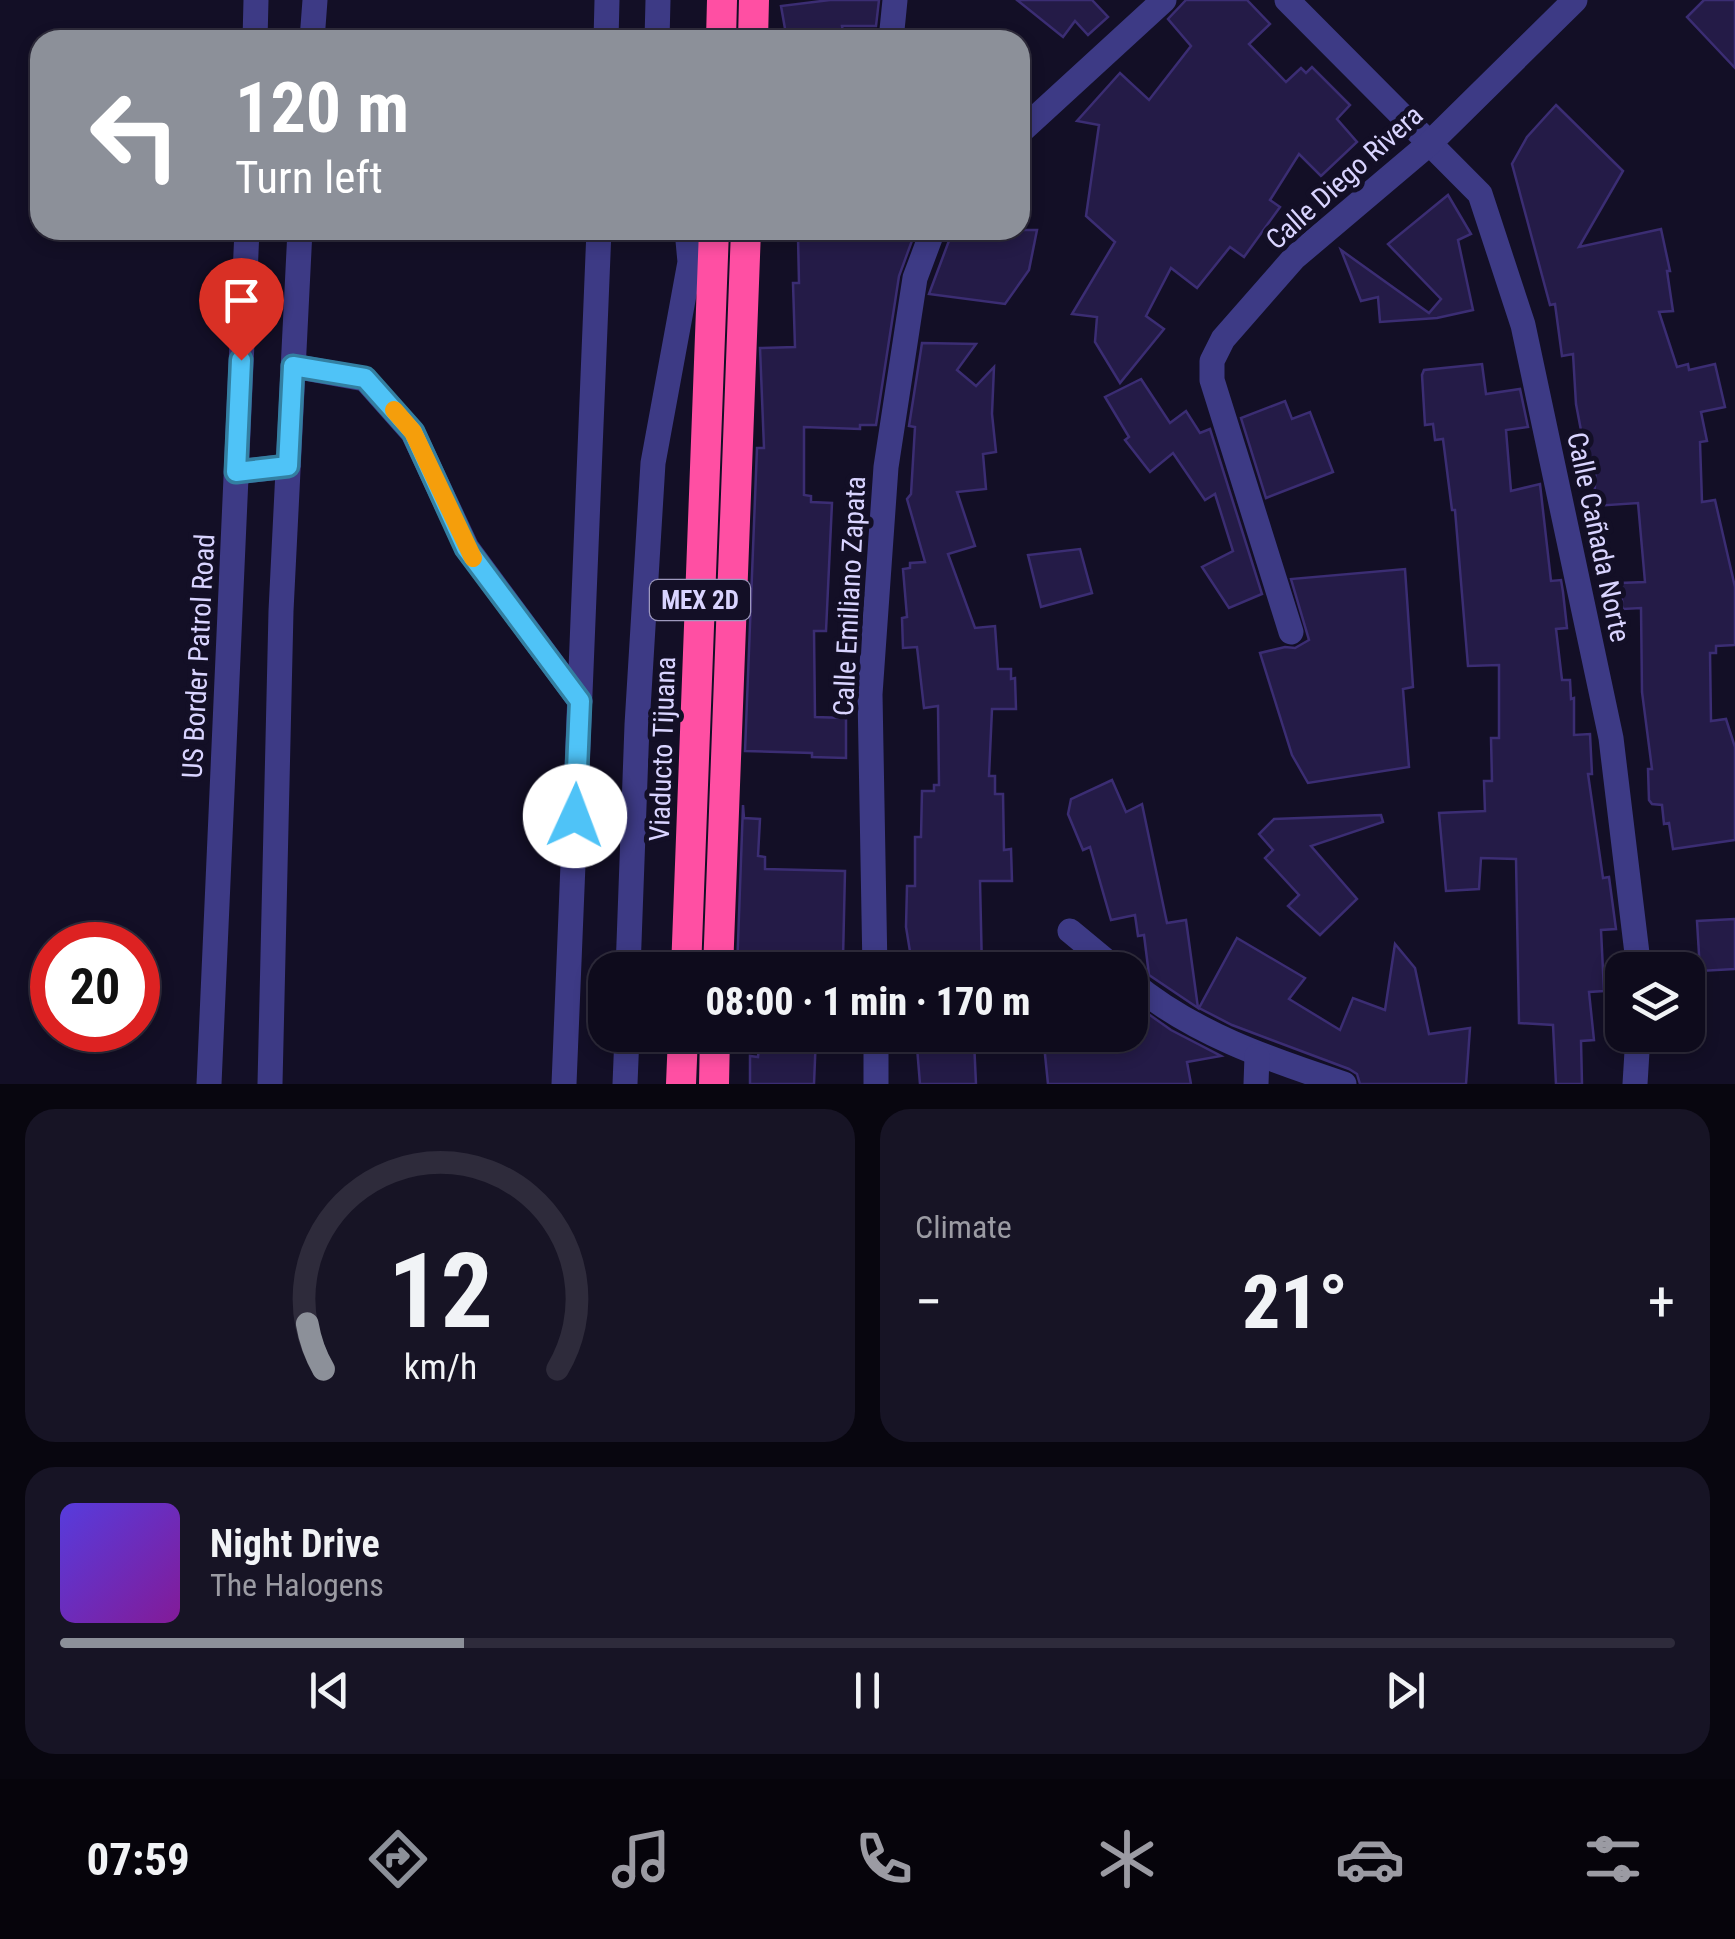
<!DOCTYPE html>
<html lang="en">
<head>
<meta charset="utf-8">
<style>
  :root { --surface:#0e0b1c; --page:#171425; --text:#f1f3f6; --muted:#9b9ba3; --line:#2e2b3b; --accent:#8c9099 }
  body { margin:0; font-family:"Roboto Condensed",sans-serif; background:var(--page); color:var(--text); height:100vh; display:flex; flex-direction:column; font-size:38px; white-space:nowrap }
  * { box-sizing:border-box; margin:0 }
  p { font-size:32px; color:var(--muted) }
  .icon { flex:none; width:55px; height:55px; fill:none; stroke:currentColor; stroke-width:2; stroke-linecap:round; stroke-linejoin:round }
  .map { position:relative; height:1084px; overflow:hidden }
  .details { display:flex; flex-direction:column; gap:25px; padding:25px; background:#08060f; flex:1 }
  .details>* { flex:none }
  .top-card { position:absolute; left:30px; top:30px; width:1000px; height:210px; border-radius:30px; box-shadow:0 5px 15px #0003,0 0 0 2px var(--line); background:#8c9099; color:#fff; overflow:hidden }
  .controls { position:absolute; left:1605px; top:952px; display:grid; gap:20px }
  .controls a { display:grid; place-items:center; width:100px; height:100px; border-radius:20px; background:var(--surface); box-shadow:0 5px 15px #0003,0 0 0 2px var(--line); font-size:50px }
  .speed { position:absolute; left:30px; top:922px; display:flex; gap:20px; font-size:50px; font-weight:700; text-align:center }
  .speed>* { display:grid; place-content:center; width:130px; height:130px; border-radius:50%; background:var(--surface); box-shadow:0 5px 15px #0003,0 0 0 2px var(--line); line-height:1 }
  .speed .limit { border:15px solid #d22; background:#fff; color:#111 }
  .pin { position:absolute; display:grid; place-items:center; width:85px; height:85px; color:#fff; margin:-102px -42px; border-radius:50% 50% 50% 0; rotate:-45deg; box-shadow:0 0 10px #0007 }
  .pin .icon { rotate:45deg }
  .me { position:absolute; width:110px; margin:-55px; rotate:2deg; stroke-linejoin:round; filter:drop-shadow(0 0 8px #0008) }
  .turn { display:flex; align-items:center; gap:35px; height:210px; padding:0 40px; font-size:45px }
  .turn .icon { width:130px; height:130px; stroke-width:2.5 }
  .turn b { display:block; font-size:70px; line-height:85px }
  .big { font-size:75px; font-weight:800; line-height:1.1 }
  .details .card { flex:1; display:flex; flex-direction:column; justify-content:center; gap:15px; min-width:0; padding:0 35px; border-radius:30px; background:var(--page) }
  .details .dial { align-items:center; gap:0 }
  .dial svg { height:260px; overflow:visible; fill:none; stroke:var(--line); stroke-width:7; stroke-linecap:round; text-anchor:middle }
  .dial text { fill:var(--text); stroke:none }
  .song { display:flex; align-items:center; gap:30px }
  .cover { width:120px; height:120px; border-radius:15px; background:linear-gradient(135deg,hsl(250 70% 55%),hsl(290 70% 35%)) }
  .played { height:10px; border-radius:5px; background:linear-gradient(90deg,var(--accent) 25%,var(--line) 25%) }
  .keys { display:flex; justify-content:space-around; direction:ltr }
  .heat { display:flex; justify-content:space-between; align-items:center; font-size:55px; direction:ltr }
  .details .tiles { flex:1; display:grid; gap:25px; grid-template-columns:1fr 1fr }
  .card:last-child { grid-column:span 2 }
  .trip { position:absolute; left:588px; top:952px; width:560px; height:100px; border-radius:30px; background:var(--surface); box-shadow:0 5px 15px #0003,0 0 0 2px var(--line); font-weight:800; line-height:100px; text-align:center }
  .dock { display:flex; height:160px; justify-content:space-around; align-items:center; background:#06040b; color:var(--muted) }
  .dock .icon { width:70px; height:70px }
  .dock .active { color:var(--accent) }
  .dock b { font-size:45px; color:var(--text) }
  .map>svg:first-child { display:block }
</style>
</head>
<body>
<div class="map">
<svg width="1735" height="1084" viewBox="0 0 1735 1084">
  <rect width="100%" height="100%" fill="#130f26"/>
  <!-- building -->
  <g fill="#241b47" stroke="#3b2d73" stroke-width="2.5">
    <polygon points="830,0 879,0 876,26 842,26 844,40 787,40 781,6"/>
    <polygon points="1017,0 1092,0 1108,17 1088,35 1075,21 1063,37"/>
    <polygon points="1186,0 1247,0 1270,24 1249,44 1286,82 1301,68 1306,73 1312,67 1350,105 1337,119 1357,142 1321,176 1299,154 1270,200 1280,207 1244,257 1230,247 1197,288 1171,268 1146,316 1164,329 1120,383 1095,342 1097,317 1072,314 1115,242 1086,216 1099,125 1077,121 1120,73 1149,100 1191,46 1168,19"/>
    <polygon points="1704,0 1735,0 1735,68 1687,17"/>
    <polygon points="1556,105 1623,171 1579,247 1661,229 1670,271 1667,271 1673,311 1659,312 1677,367 1688,364 1689,370 1715,364 1725,407 1701,412 1707,441 1700,442 1702,502 1715,500 1735,587 1735,645 1716,646 1716,653 1710,653 1711,721 1726,719 1735,747 1735,840 1673,849 1669,823 1664,824 1662,805 1652,804 1649,800 1648,769 1652,769 1642,692 1641,608 1623,609 1620,583 1645,582 1638,503 1594,506 1596,462 1587,462 1576,404 1573,354 1562,356 1555,304 1550,305 1512,164 1527,137"/>
    <polygon points="1448,195 1471,234 1458,240 1473,310 1437,318 1380,322 1378,297 1361,301 1341,250 1429,313 1441,299 1388,244"/>
    <polygon points="891,230 913,238 899,276 876,425 860,425 860,429 804,427 804,495 811,496 811,502 832,503 826,631 814,631 815,717 846,718 846,758 812,757 812,753 745,751 757,448 764,448 760,348 795,347 793,283 799,283 798,236 833,232 838,237 885,240"/>
    <polygon points="953,230 1037,230 1029,270 1005,304 929,294"/>
    <polygon points="922,343 976,344 957,370 976,386 994,367 992,414 996,452 983,454 986,489 957,492 975,546 948,554 975,628 995,626 998,669 1011,669 1011,679 1015,678 1016,709 992,709 989,776 995,776 995,794 1003,794 1004,850 1011,849 1012,881 980,881 982,970 913,970 906,927 907,886 915,886 915,837 921,837 922,791 934,791 934,785 939,785 938,706 924,708 917,647 903,648 902,618 907,617 903,569 910,568 910,563 925,562 907,499 911,494 915,427 909,426"/>
    <polygon points="1482,364 1486,394 1520,389 1528,427 1506,430 1511,491 1540,484 1551,581 1561,580 1563,592 1567,628 1556,629 1562,680 1570,680 1571,699 1574,698 1574,735 1590,734 1592,774 1588,774 1603,878 1609,877 1616,929 1601,930 1604,991 1589,992 1594,1040 1581,1041 1582,1084 1556,1084 1553,1025 1519,1023 1516,859 1481,858 1479,889 1446,891 1439,813 1485,811 1484,781 1492,781 1491,738 1499,738 1499,665 1468,666 1455,510 1452,510 1443,439 1435,440 1433,424 1425,425 1422,375 1424,370"/>
    <polygon points="1141,379 1170,423 1186,411 1200,433 1210,429 1262,594 1229,608 1202,567 1233,551 1215,494 1205,500 1173,453 1150,472 1125,440 1129,437 1105,397"/>
    <polygon points="1285,401 1292,419 1310,412 1333,472 1266,498 1241,418"/>
    <polygon points="1080,549 1092,593 1041,607 1028,555"/>
    <polygon points="1405,569 1413,687 1403,689 1409,767 1308,783 1292,755 1260,653 1285,647 1295,648 1309,640 1291,579"/>
    <polygon points="1112,780 1126,812 1142,804 1167,923 1186,920 1198,1008 1149,975 1144,935 1138,936 1135,915 1111,920 1090,847 1083,850 1068,814 1071,799"/>
    <polygon points="743,805 744,818 760,819 758,856 765,857 765,869 845,871 843,959 811,960 811,970 737,970"/>
    <polygon points="1381,815 1383,822 1311,846 1357,899 1320,935 1288,906 1299,895 1265,858 1273,850 1259,834 1274,819"/>
    <polygon points="1735,919 1735,969 1700,971 1697,921"/>
    <polygon points="1237,938 1305,978 1289,999 1340,1030 1353,998 1385,1010 1395,944 1415,968 1429,1034 1470,1028 1466,1084 1360,1084 1357,1074 1349,1069 1232,1025 1199,1008"/>
    <polygon points="1130,1001 1171,1030 1221,1056 1187,1062 1191,1084 1048,1084 1043,1035 1130,1035"/>
    <polygon points="760,1035 816,1035 814,1084 750,1084 750,1056 758,1057"/>
    <polygon points="916,1035 966,1035 966,1041 974,1041 976,1084 920,1084"/>
  </g>
  <g fill="none" stroke-linecap="round" stroke-linejoin="round">
    <!-- minor -->
    <g stroke="#3d3a85" stroke-width="25">
      <polyline points="1287,0 1480,194 1523,325 1611,738 1639,970"/>
      <polyline points="255,40 256,0"/>
      <polyline points="312,40 315,0"/>
      <polyline points="606,40 607,0"/>
      <polyline points="657,40 658,0"/>
      <polyline points="891,40 895,0"/>
      <polyline points="1020,132 1164,0"/>
      <polyline points="293,366 365,379 413,433 467,548 580,701"/>
      <polyline points="237,472 288,466"/>
      <polyline points="1291,632 1212,380 1212,361 1223,339 1294,258 1430,143 1575,0"/>
      <polyline points="1070,931 1117,970"/>
      <polyline points="628,970 637,725 653,463 690,262 687,230"/>
      <polyline points="875,970 870,694 886,467 915,278 933,230"/>
      <path d="M1130,981c62,52 138,78 214,103"/>
      <polyline points="876,1035 876,1084"/>
      <polyline points="209,1084 247,230"/>
      <polyline points="270,1084 281,611 300,230"/>
      <polyline points="564,1084 599,230"/>
      <polyline points="625,1084 627,1035"/>
      <polyline points="1256,1084 1257,1056"/>
      <polyline points="1635,1084 1638,1035"/>
    </g>
    <!-- highway -->
    <g stroke="#ff4fa3" stroke-width="30">
      <polyline points="721,40 722,0"/>
      <polyline points="753,40 754,0"/>
      <polyline points="686,970 714,230"/>
      <polyline points="718,970 746,230"/>
      <polyline points="681,1084 683,1035"/>
      <polyline points="714,1084 715,1035"/>
    </g>
  </g>
  <g fill="none" stroke-linecap="round" stroke-linejoin="round">
    <!-- route casing -->
    <g stroke="#337fa1" stroke-width="25">
      <polyline id="route" points="241,360 236,472 288,466 293,366 365,378 413,432 466,548 580,701 575,816"/>
    </g>
    <!-- route -->
    <use href="#route" stroke="#4fc3f7" stroke-width="18"/>
    <!-- slow -->
    <polyline stroke="#f59e0b" stroke-width="18" points="394,410 413,432 473,558"/>
  </g>
  <g text-anchor="middle" stroke-width="10" stroke-linejoin="round" paint-order="stroke">
    <!-- shield labels -->
    <rect fill="#130f26" stroke="#9e99be" stroke-width="2.5" x="650" y="580" width="100" height="40" rx="8"/>
    <g font-size="25" font-weight="bold" fill="#d9d4ff">
      <text x="700" y="609">MEX 2D</text>
    </g>
    <!-- street labels -->
    <g font-size="28" fill="#d9d4ff" stroke="#130f26">
      <text transform="translate(1344 177) rotate(-42)" y="10">Calle Diego Rivera</text>
      <text transform="translate(1599 537) rotate(78)" y="10">Calle Cañada Norte</text>
      <text transform="translate(849 596) rotate(-87)" y="10">Calle Emiliano Zapata</text>
      <text transform="translate(198 656) rotate(-87)" y="10">US Border Patrol Road</text>
      <text transform="translate(662 749) rotate(-88)" y="10">Viaducto Tijuana</text>
    </g>
  </g>
</svg>
<div class="controls">
<a><svg class="icon" aria-label="layers" viewBox="0 0 24 24"><path d="M12 4l9 5-9 5-9-5zM3 14l9 5 9-5"/></svg></a>
</div>
<div class="speed"><div class="limit">20</div></div>
<div class="pin" style="left:241px;top:360px;background:#d93025"><svg class="icon" aria-label="arrive" viewBox="0 0 24 24"><path d="M6 21V4h12l-3 4 3 4H6"/></svg></div>
<svg class="me" style="left:575px;top:816px" viewBox="-20 -20 40 40"><circle r="19" fill="#fff"/><path d="M0-13L10 11 0 6-10 11z" fill="#4fc3f7"/></svg>
<div class="trip">08:00 · 1 min · 170 m</div>
<div class="top-card">
<div class="turn"><svg class="icon" aria-label="left" viewBox="0 0 24 24"><path d="M17 20v-9H6M10 6l-5 5 5 5"/></svg><div><b>120 m</b>Turn left</div></div>
</div>
</div>
<section class="details">
<div class="tiles">
<div class="card dial"><svg viewBox="0 0 100 80">
<path d="M14 69A42 42 0 1 1 86 69"/>
<path d="M14 69A42 42 0 0 1 9 55" stroke="#8c9099"/>
<text x="50" y="56" font-size="32" font-weight="700">12</text>
<text x="50" y="72" font-size="11">km/h</text>
</svg></div>
<div class="card"><p>Climate</p>
<div class="heat"><a>−</a><b class="big">21°</b><a>+</a></div>
</div>
<div class="card">
<div class="song"><i class="cover"></i><div><b>Night Drive</b><p>The Halogens</p></div></div>
<div class="played"></div>
<div class="keys"><svg class="icon" aria-label="previous" viewBox="0 0 24 24"><path d="M18 5L8 12l10 7zM5 5v14"/></svg><svg class="icon" aria-label="pause" viewBox="0 0 24 24"><path d="M8 5v14M16 5v14"/></svg><svg class="icon" aria-label="next" viewBox="0 0 24 24"><path d="M6 5l10 7-10 7zM19 5v14"/></svg></div>
</div>
</div>
</section>
<nav class="dock">
<b>07:59</b>
<svg class="icon active" aria-label="directions" viewBox="0 0 24 24"><path d="M12 3l9 9-9 9-9-9zM9 14v-3h6M13 9l2 2-2 2"/></svg>
<svg class="icon" aria-label="music" viewBox="0 0 24 24"><path d="M9 18V5l10-2v13"/><circle cx="6" cy="18" r="3"/><circle cx="16" cy="16" r="3"/></svg>
<svg class="icon" aria-label="phone" viewBox="0 0 24 24"><path d="M5 4h4l2 5-3 2q2 4 5 5l2-3 5 2v4C11 20 4 13 5 4z"/></svg>
<svg class="icon" aria-label="climate" viewBox="0 0 24 24"><path d="M12 3v18M4 7l16 10M4 17L20 7"/></svg>
<svg class="icon" aria-label="car" viewBox="0 0 24 24"><path d="M5 17H2v-5l4-1 3-4h7l3 4 3 1v5h-3M9 17h6M6 11h13"/><circle cx="7" cy="17" r="2"/><circle cx="17" cy="17" r="2"/></svg>
<svg class="icon" aria-label="filters" viewBox="0 0 24 24"><path d="M4 7h16M4 17h16"/><circle cx="9" cy="7" r="2"/><circle cx="15" cy="17" r="2"/></svg>
</nav>
</body>
</html>
